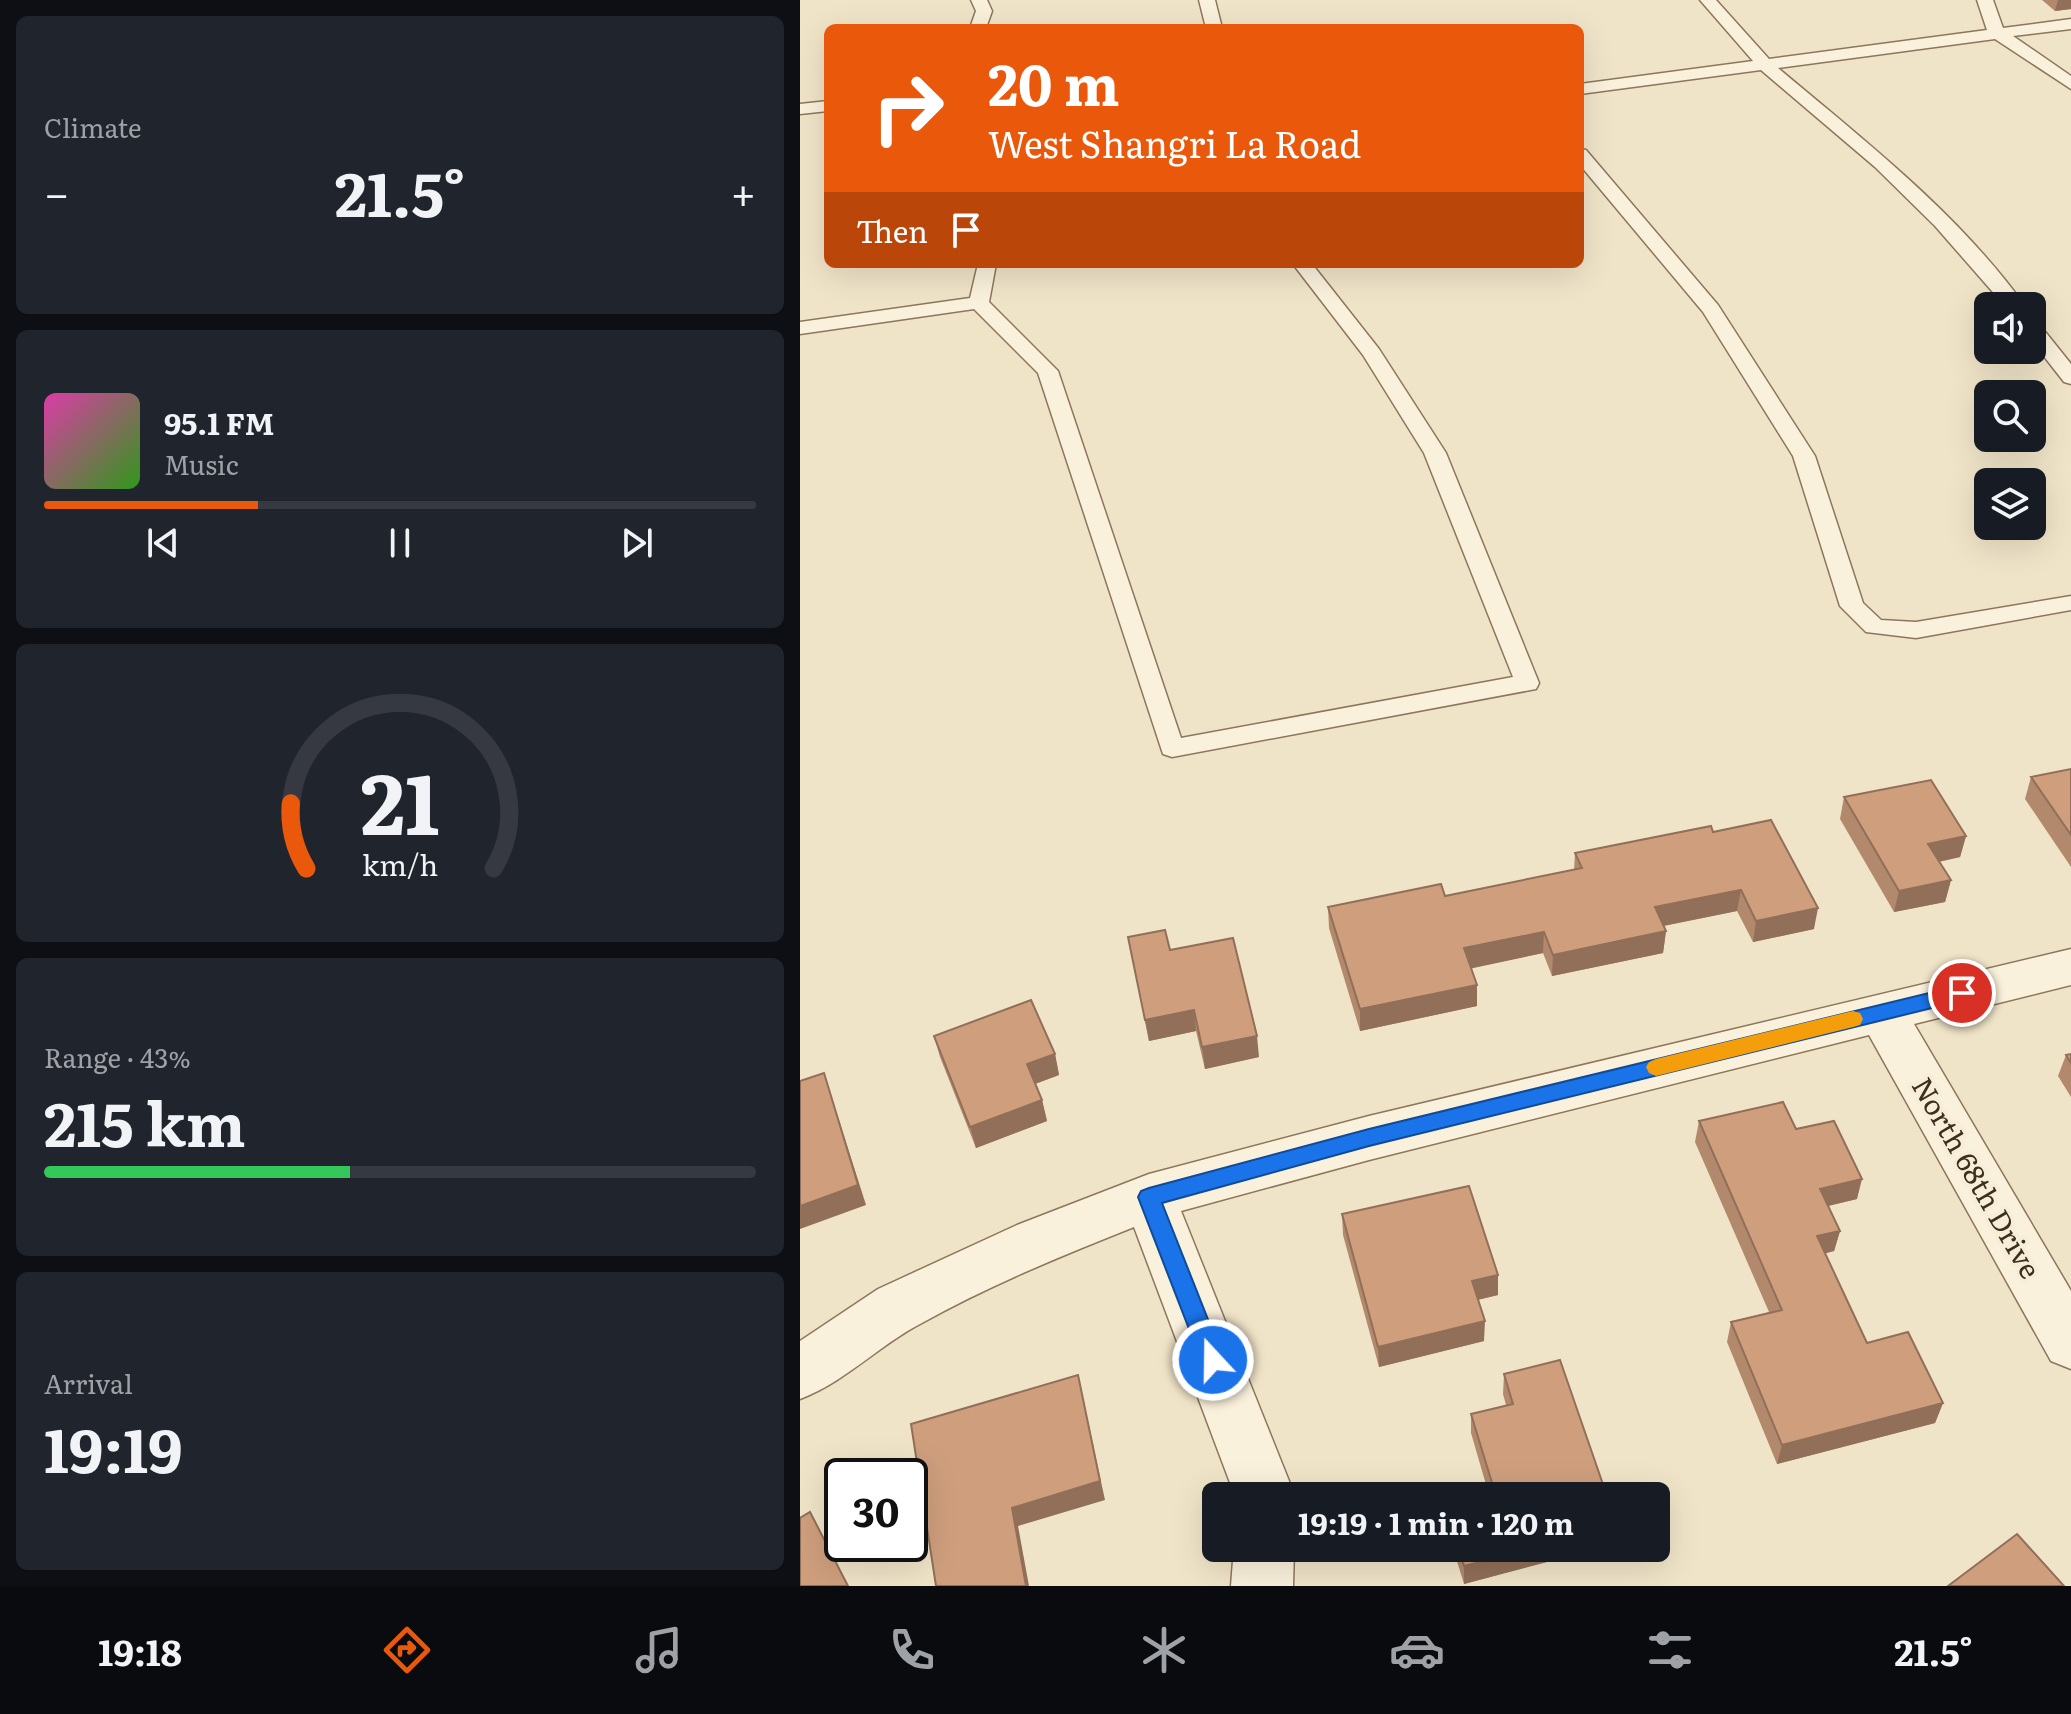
<!DOCTYPE html>
<html lang="en">
<head>
<meta charset="utf-8">
<style>
  :root { --surface:#171b24; --page:#20242c; --text:#f1f3f6; --muted:#9ea1a6; --line:#363941; --accent:#ea580c }
  body { margin:0; font-family:Literata,serif; background:var(--page); color:var(--text); height:100vh; display:flex; flex-direction:column; font-size:30px; white-space:nowrap }
  * { box-sizing:border-box; margin:0 }
  p { font-size:26px; color:var(--muted) }
  .icon { flex:none; width:44px; height:44px; fill:none; stroke:currentColor; stroke-width:2; stroke-linecap:round; stroke-linejoin:round }
  .map { position:relative; flex:1; overflow:hidden }
  .drawer { display:flex; flex-direction:column; gap:16px; padding:16px; background:#0d0f14; width:800px }
  .drawer>* { flex:none }
  .top-card { position:absolute; left:24px; top:24px; width:760px; height:244px; border-radius:12px; box-shadow:0 8px 32px #0002; background:#ea580c; color:#fff; overflow:hidden }
  .fabs { position:absolute; left:1174px; top:292px; display:grid; gap:16px }
  .fabs a { display:grid; place-items:center; width:72px; height:72px; border-radius:12px; background:var(--surface); box-shadow:0 8px 32px #0002; font-size:40px }
  .speed { position:absolute; left:24px; top:1458px; display:flex; gap:16px; font-size:40px; font-weight:700; text-align:center }
  .speed>* { display:grid; place-content:center; width:104px; height:104px; border-radius:50%; background:var(--surface); box-shadow:0 8px 32px #0002; line-height:1 }
  .speed .limit { border:4px solid #111; border-radius:12px; background:#fff; color:#111 }
  .pin { position:absolute; display:grid; place-items:center; width:68px; height:68px; color:#fff; margin:-34px; border:4px solid #fff; border-radius:50%; box-shadow:0 2px 8px #0007 }
  .me { position:absolute; width:88px; margin:-44px; rotate:339deg; stroke-linejoin:round; filter:drop-shadow(0 0 6px #0008) }
  .turn { display:flex; align-items:center; gap:28px; height:168px; padding:0 32px; font-size:36px }
  .turn .icon { width:104px; height:104px; stroke-width:2.5 }
  .turn b { display:block; font-size:56px; line-height:68px }
  .then { display:flex; align-items:center; height:76px; padding:0 32px; background:#0003; gap:16px; font-size:30px }
  .big { font-size:60px; font-weight:700; line-height:1.1 }
  .drawer .widget { flex:1; display:flex; flex-direction:column; justify-content:center; gap:12px; min-width:0; padding:0 28px; border-radius:12px; background:var(--page) }
  .drawer .dial { align-items:center; gap:0 }
  .dial svg { height:208px; overflow:visible; fill:none; stroke:var(--line); stroke-width:7; stroke-linecap:round; text-anchor:middle }
  .dial text { fill:var(--text); stroke:none }
  .song { display:flex; align-items:center; gap:24px }
  .cover { width:96px; height:96px; border-radius:12px; background:linear-gradient(135deg,hsl(320 70% 55%),hsl(110 70% 35%)) }
  .played { height:8px; border-radius:4px; background:linear-gradient(90deg,var(--accent) 30%,var(--line) 30%) }
  .keys { display:flex; justify-content:space-around; direction:ltr }
  .heat { display:flex; justify-content:space-between; align-items:center; font-size:44px; direction:ltr }
  .charge { height:12px; border-radius:6px; background:linear-gradient(90deg,#34c759 43%,var(--line) 0) }
  .trip { position:absolute; left:402px; top:1482px; width:468px; height:80px; border-radius:12px; background:var(--surface); box-shadow:0 8px 32px #0002; font-weight:700; line-height:80px; text-align:center }
  .menu { display:flex; height:128px; justify-content:space-around; align-items:center; background:#090b0e; color:var(--muted) }
  .menu .icon { width:56px; height:56px }
  .menu .selected { color:var(--accent) }
  .menu b { font-size:36px; color:var(--text) }
  main { display:flex; flex:1; min-height:0 }
  .map>svg:first-child { display:block }
</style>
</head>
<body>
<main>
<section class="drawer">
<div class="widget"><p>Climate</p>
<div class="heat"><a>−</a><b class="big">21.5°</b><a>+</a></div>
</div>
<div class="widget">
<div class="song"><i class="cover"></i><div><b>95.1 FM</b><p>Music</p></div></div>
<div class="played"></div>
<div class="keys"><svg class="icon" aria-label="previous" viewBox="0 0 24 24"><path d="M18 5L8 12l10 7zM5 5v14"/></svg><svg class="icon" aria-label="pause" viewBox="0 0 24 24"><path d="M8 5v14M16 5v14"/></svg><svg class="icon" aria-label="next" viewBox="0 0 24 24"><path d="M6 5l10 7-10 7zM19 5v14"/></svg></div>
</div>
<div class="widget dial"><svg viewBox="0 0 100 80">
<path d="M14 69A42 42 0 1 1 86 69"/>
<path d="M14 69A42 42 0 0 1 8 44" stroke="#ea580c"/>
<text x="50" y="56" font-size="32" font-weight="700">21</text>
<text x="50" y="72" font-size="11">km/h</text>
</svg></div>
<div class="widget"><p>Range · 43%</p><b class="big">215 km</b><div class="charge"></div></div>
<div class="widget"><p>Arrival</p><b class="big">19:19</b></div>
</section>
<div class="map">
<svg width="1271" height="1586" viewBox="0 0 1271 1586">
  <rect width="100%" height="100%" fill="#f0e4c8"/>
  <g fill="none" stroke-linecap="round" stroke-linejoin="round">
    <!-- lane casing -->
    <g stroke="#8d765c" stroke-width="3">
      <g id="lane">
        <polygon points="171,0 187,0 192,11 186,28 170,28 176,11"/>
        <polygon points="399,0 415,0 422,28 406,28"/>
        <path d="M900,0h16l53,59 218,-29 -10,-30h16l10,28 68,-9v10l-58,7 58,40v13l-76,-50 -217,29c87,73 180,145 247,238h-20l-70,-80 -60,-59 -114,-97 -181,24v-10l173,-23z"/>
        <polygon points="28,101 28,111 0,114 0,104"/>
        <polygon points="780,149 786,150 918,305 1015,456 1063,603 1081,620 1116,622 1271,596 1271,610 1116,638 1066,632 1040,606 993,456 903,312 780,165"/>
        <polygon points="178,264 196,264 189,302 258,371 381,738 713,677 624,453 563,355 493,264 512,264 579,349 646,453 739,683 736,689 372,757 363,754 238,373 174,309 0,334 0,322 170,298"/>
        <polygon points="1232,322 1239,324 1271,364 1271,384 1264,382 1232,341"/>
      </g>
    </g>
    <!-- street casing -->
    <g stroke="#8d765c" stroke-width="3">
      <g id="street">
        <path d="M1271,949v36l-157,39 157,267v78l-20,-8 -182,-326 -500,125 -188,51 114,285h-60l-101,-269c-73,29 -146,59 -214,97 -42,22 -75,58 -120,75v-58l78,-52 139,-64 132,-51 220,-58z"/>
        <polygon points="434,1548 494,1548 493,1586 431,1586"/>
      </g>
    </g>
    <!-- lane -->
    <use href="#lane" fill="#faf1dc" fill-rule="evenodd"/>
    <!-- street -->
    <use href="#street" fill="#faf1dc" fill-rule="evenodd"/>
  </g>
  <!-- wall -->
  <g fill="#b2896c">
    <polygon points="1242,0 1271,0 1271,9 1255,11"/>
    <polygon points="1271,769 1271,867 1225,799 1231,777"/>
    <polygon points="1044,797 1166,836 1160,857 1139,862 1151,880 1145,902 1094,912 1040,819"/>
    <polygon points="913,832 1014,929 953,942 937,911 864,926 866,931 863,953 752,976 743,953 671,968 677,1006 560,1031 529,928 528,907 645,896 774,870 775,853"/>
    <polygon points="328,937 370,950 459,1057 405,1069 396,1031 349,1041"/>
    <polygon points="134,1036 255,1054 259,1075 235,1084 242,1100 247,1121 176,1148 140,1057"/>
    <polygon points="1271,1054 1271,1097 1258,1076 1266,1055"/>
    <polygon points="899,1121 996,1129 1057,1199 1028,1206 1040,1231 1034,1251 1025,1253 1067,1343 1143,1403 1135,1423 977,1464 927,1342 931,1322 969,1312 895,1142"/>
    <polygon points="542,1214 698,1295 678,1300 684,1341 579,1367 543,1235"/>
    <polygon points="704,1374 807,1496 687,1488 671,1433 671,1414 706,1405 703,1394"/>
    <polygon points="653,1548 800,1548 664,1584"/>
  </g>
  <!-- shaded-wall -->
  <g fill="#916f58">
    <polygon points="1258,0 1271,0 1271,9 1255,11"/>
    <polygon points="1166,836 1160,857 1123,865 1128,844"/>
    <polygon points="1151,880 1145,902 1094,912 1099,891"/>
    <polygon points="941,890 937,911 852,928 855,907"/>
    <polygon points="1018,908 1014,929 953,942 956,921"/>
    <polygon points="866,931 863,953 752,976 753,955"/>
    <polygon points="744,932 743,953 664,970 664,948"/>
    <polygon points="677,985 677,1006 560,1031 560,1009"/>
    <polygon points="394,1010 396,1031 349,1041 345,1020"/>
    <polygon points="457,1036 459,1057 405,1069 402,1047"/>
    <polygon points="255,1054 259,1075 232,1085 227,1064"/>
    <polygon points="24,1073 66,1205 0,1229 0,1206"/>
    <polygon points="242,1100 247,1121 176,1148 170,1127"/>
    <polygon points="1062,1179 1057,1199 1015,1209 1020,1189"/>
    <polygon points="1040,1231 1034,1251 1012,1257 1017,1236"/>
    <polygon points="698,1275 698,1295 672,1301 672,1281"/>
    <polygon points="685,1321 684,1341 579,1367 578,1347"/>
    <polygon points="278,1375 305,1500 218,1526 229,1586 226,1586 212,1508"/>
    <polygon points="1143,1403 1135,1423 977,1464 982,1445"/>
    <polygon points="733,1548 800,1548 664,1584 664,1566"/>
  </g>
  <!-- building -->
  <g fill="#cf9f7d" stroke="#916f58" stroke-width="2">
    <polygon points="1271,769 1271,835 1231,777"/>
    <polygon points="1131,780 1166,836 1128,844 1151,880 1099,891 1044,797"/>
    <polygon points="971,820 1018,908 956,921 941,890 855,907 866,931 753,955 744,932 664,948 677,985 560,1009 528,907 641,884 645,896 782,868 775,853 911,826 913,832"/>
    <polygon points="365,930 370,950 433,938 457,1036 402,1047 394,1010 345,1020 328,937"/>
    <polygon points="231,1000 255,1054 227,1064 242,1100 170,1127 134,1036"/>
    <polygon points="1271,1054 1271,1063 1266,1055"/>
    <polygon points="24,1073 58,1185 0,1206 0,1081"/>
    <polygon points="983,1102 996,1129 1034,1121 1062,1179 1020,1189 1040,1231 1017,1236 1067,1343 1108,1332 1143,1403 982,1445 931,1322 982,1310 899,1121"/>
    <polygon points="669,1186 698,1275 672,1281 685,1321 578,1347 542,1214"/>
    <polygon points="760,1360 807,1496 654,1496 693,1486 671,1414 713,1404 704,1374"/>
    <polygon points="278,1375 300,1481 212,1508 226,1586 136,1586 111,1424"/>
    <polygon points="10,1512 48,1586 0,1586 0,1518"/>
    <polygon points="1217,1534 1264,1586 1148,1586"/>
    <polygon points="659,1548 733,1548 664,1566"/>
  </g>
  <!-- route -->
  <polygon fill="#1a73e8" stroke="#114b97" stroke-width="2" points="1162,985 1169,987 1172,993 1169,999 569,1146 362,1203 424,1360 421,1368 413,1371 404,1368 401,1360 338,1197 341,1191 349,1188 569,1129"/>
  <!-- slow -->
  <polygon fill="#f59e0b" points="1053,1011 1060,1013 1063,1019 1060,1025 1053,1027 856,1076 849,1073 846,1067 849,1062 856,1059"/>
  <g text-anchor="middle" stroke-width="8" stroke-linejoin="round" paint-order="stroke">
    <!-- street labels -->
    <g font-size="28" fill="#3d2e20" stroke="#f7eed8">
      <text transform="translate(1176 1178) rotate(60)" y="10">North 68th Drive</text>
    </g>
  </g>
</svg>
<div class="fabs">
<a><svg class="icon" aria-label="sound" viewBox="0 0 24 24"><path d="M4 9h4l5-4v14l-5-4H4zM17 9q2 3 0 6"/></svg></a>
<a><svg class="icon" aria-label="search" viewBox="0 0 24 24"><circle cx="10" cy="10" r="6"/><path d="M15 15l6 6"/></svg></a>
<a><svg class="icon" aria-label="layers" viewBox="0 0 24 24"><path d="M12 4l9 5-9 5-9-5zM3 14l9 5 9-5"/></svg></a>
</div>
<div class="speed"><div class="limit">30</div></div>
<div class="pin" style="left:1162px;top:993px;background:#d93025"><svg class="icon" aria-label="arrive" viewBox="0 0 24 24"><path d="M6 21V4h12l-3 4 3 4H6"/></svg></div>
<svg class="me" style="left:413px;top:1360px" viewBox="-20 -20 40 40"><circle r="17" fill="#1a73e8" stroke="#fff" stroke-width="3"/><path d="M0-11L8 9 0 5-8 9z" fill="#fff"/></svg>
<div class="trip">19:19 · 1 min · 120 m</div>
<div class="top-card">
<div class="turn"><svg class="icon" aria-label="right" viewBox="0 0 24 24"><path d="M7 20v-9h11M14 6l5 5-5 5"/></svg><div><b>20 m</b>West Shangri La Road</div></div>
<div class="then">Then<svg class="icon" aria-label="arrive" viewBox="0 0 24 24"><path d="M6 21V4h12l-3 4 3 4H6"/></svg></div>
</div>
</div>
</main>
<nav class="menu">
<b>19:18</b>
<svg class="icon selected" aria-label="directions" viewBox="0 0 24 24"><path d="M12 3l9 9-9 9-9-9zM9 14v-3h6M13 9l2 2-2 2"/></svg>
<svg class="icon" aria-label="music" viewBox="0 0 24 24"><path d="M9 18V5l10-2v13"/><circle cx="6" cy="18" r="3"/><circle cx="16" cy="16" r="3"/></svg>
<svg class="icon" aria-label="phone" viewBox="0 0 24 24"><path d="M5 4h4l2 5-3 2q2 4 5 5l2-3 5 2v4C11 20 4 13 5 4z"/></svg>
<svg class="icon" aria-label="climate" viewBox="0 0 24 24"><path d="M12 3v18M4 7l16 10M4 17L20 7"/></svg>
<svg class="icon" aria-label="car" viewBox="0 0 24 24"><path d="M5 17H2v-5l4-1 3-4h7l3 4 3 1v5h-3M9 17h6M6 11h13"/><circle cx="7" cy="17" r="2"/><circle cx="17" cy="17" r="2"/></svg>
<svg class="icon" aria-label="filters" viewBox="0 0 24 24"><path d="M4 7h16M4 17h16"/><circle cx="9" cy="7" r="2"/><circle cx="15" cy="17" r="2"/></svg>
<b>21.5°</b>
</nav>
</body>
</html>
